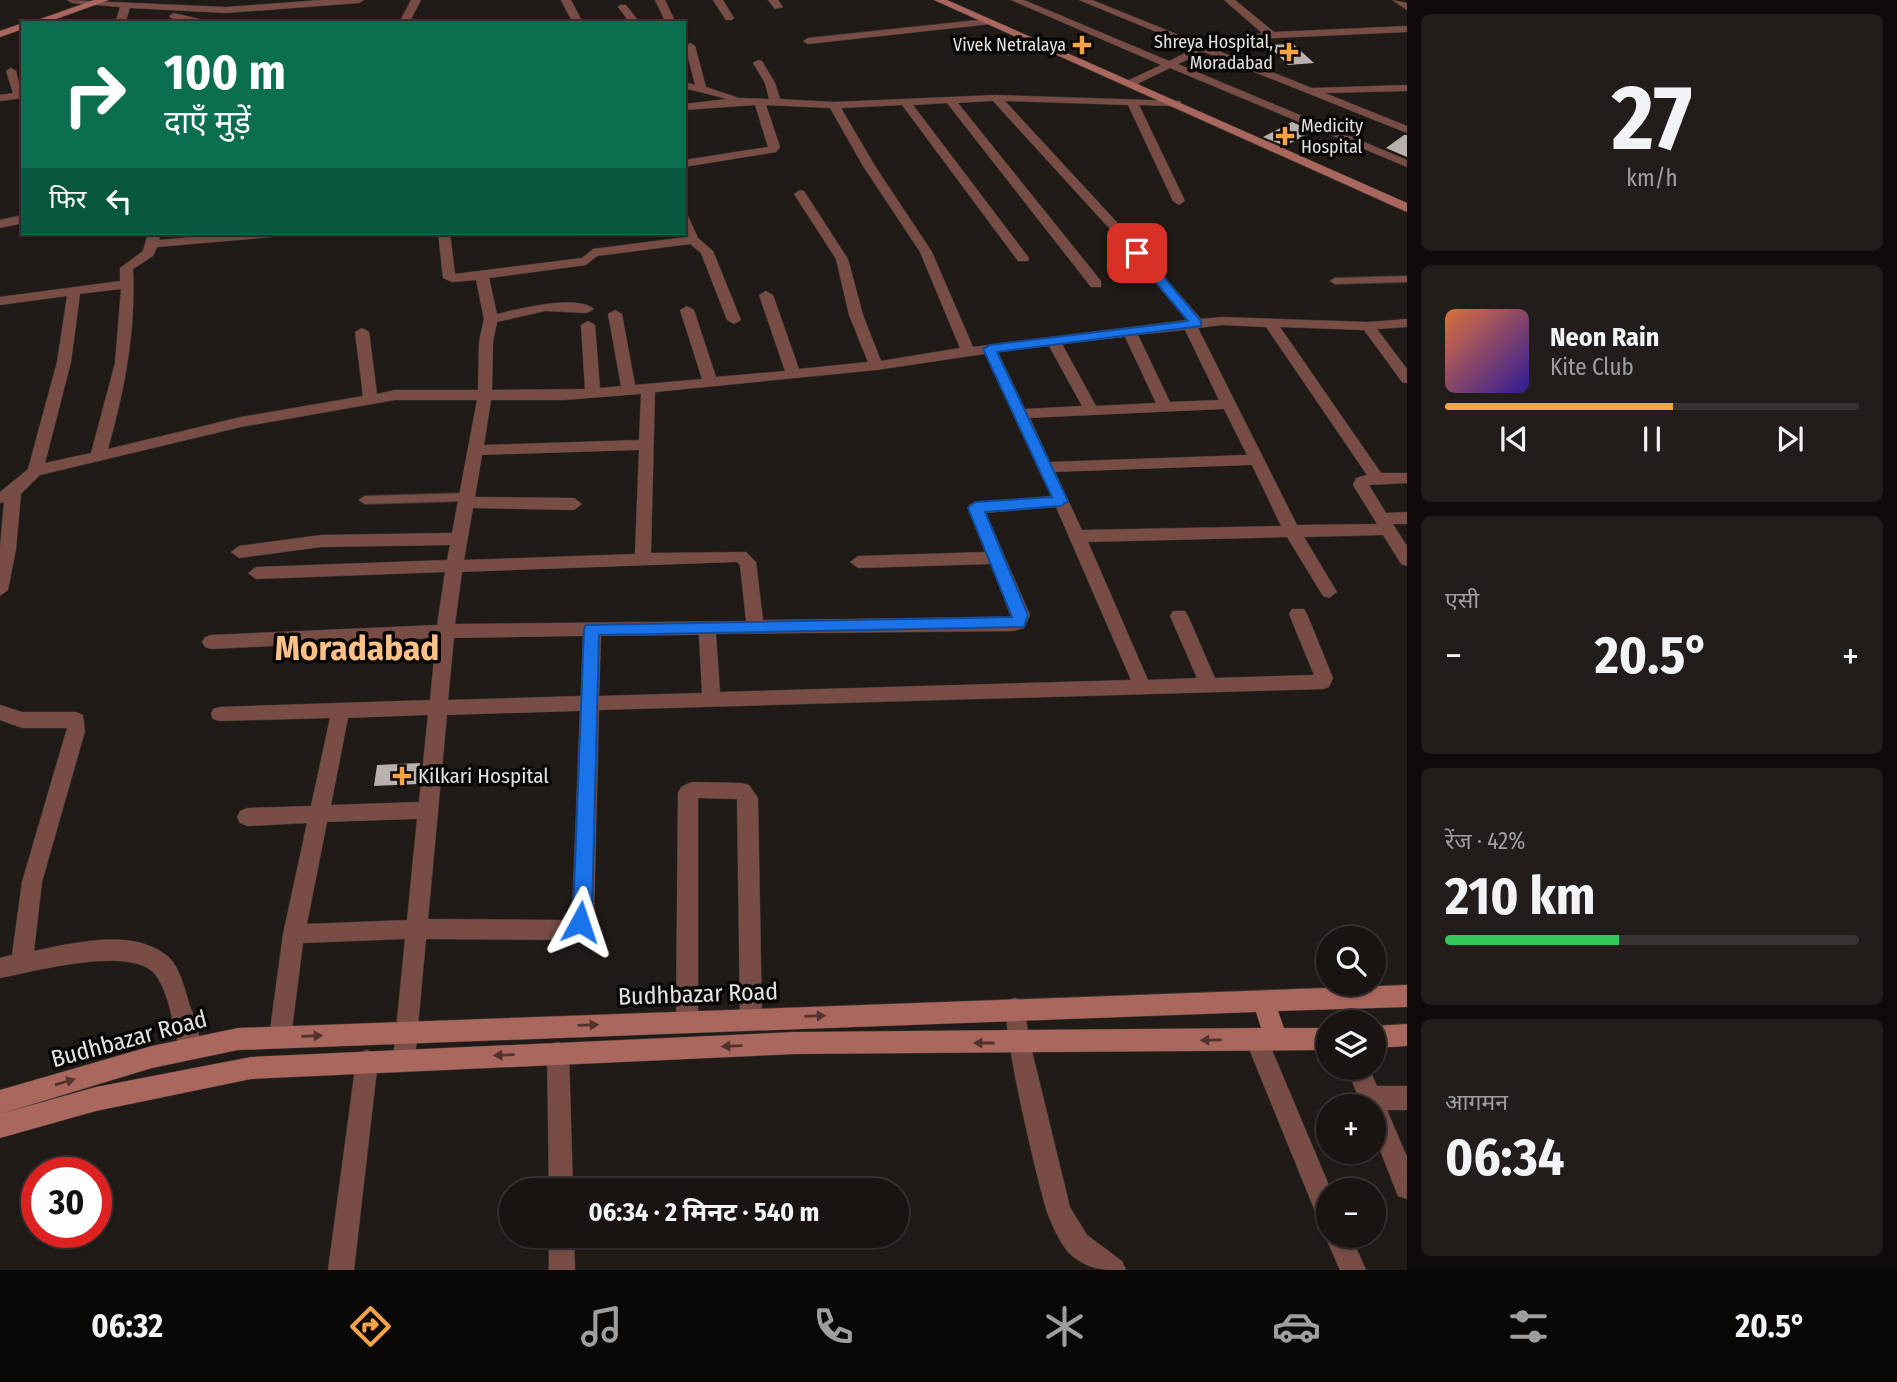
<!DOCTYPE html>
<html lang="hi">
<head>
<meta charset="utf-8">
<style>
  :root { --surface:#191412; --page:#221d1b; --text:#f1f3f6; --muted:#9f9e9f; --line:#373332; --accent:#f5a345 }
  body { margin:0; font-family:"Fira Sans Condensed","Noto Sans Devanagari",sans-serif; background:var(--page); color:var(--text); height:100vh; display:flex; flex-direction:column; font-size:26px; white-space:nowrap }
  * { box-sizing:border-box; margin:0 }
  p { font-size:23px; color:var(--muted) }
  .icon { flex:none; width:38px; height:38px; fill:none; stroke:currentColor; stroke-width:2; stroke-linecap:round; stroke-linejoin:round }
  .map { position:relative; flex:1; overflow:hidden }
  .drawer { display:flex; flex-direction:column; gap:14px; padding:14px; background:#0e0b0a; width:490px }
  .drawer>* { flex:none }
  .hud { position:absolute; left:21px; top:21px; width:665px; height:214px; border-radius:0px; box-shadow:0 2px 5px #0004,0 0 0 2px var(--line); background:#0b6e4f; color:#fff; overflow:hidden }
  .fabs { position:absolute; left:1316px; top:926px; display:grid; gap:14px }
  .fabs a { display:grid; place-items:center; width:70px; height:70px; border-radius:50%; background:var(--surface); box-shadow:0 2px 5px #0004,0 0 0 2px var(--line); font-size:35px }
  .speed { position:absolute; left:21px; top:1157px; display:flex; gap:14px; font-size:35px; font-weight:700; text-align:center }
  .speed>* { display:grid; place-content:center; width:91px; height:91px; border-radius:50%; background:var(--surface); box-shadow:0 2px 5px #0004,0 0 0 2px var(--line); line-height:1 }
  .speed .limit { border:10px solid #d22; background:#fff; color:#111 }
  .pin { position:absolute; display:grid; place-items:center; width:60px; height:60px; color:#fff; margin:-30px; border-radius:14px; box-shadow:0 4px 10px #0006 }
  .me { position:absolute; width:77px; margin:-38px; rotate:5deg; stroke-linejoin:round; filter:drop-shadow(0 0 5px #0008) }
  .turn { display:flex; align-items:center; gap:24px; height:147px; padding:0 28px; font-size:32px }
  .turn .icon { width:91px; height:91px; stroke-width:2.5 }
  .turn b { display:block; font-size:49px; line-height:60px }
  .then { display:flex; align-items:center; height:66px; padding:0 28px; background:#0003; gap:14px; font-size:26px }
  .big { font-size:52px; font-weight:700; line-height:1.1 }
  .drawer .widget { flex:1; display:flex; flex-direction:column; justify-content:center; gap:10px; min-width:0; padding:0 24px; border-radius:10px; background:var(--page) }
  .drawer .dial { align-items:center; gap:0 }
  .dial b { font-size:91px; line-height:1 }
  .song { display:flex; align-items:center; gap:21px }
  .cover { width:84px; height:84px; border-radius:10px; background:linear-gradient(135deg,hsl(20 70% 55%),hsl(250 70% 35%)) }
  .played { height:7px; border-radius:4px; background:linear-gradient(90deg,var(--accent) 55%,var(--line) 55%) }
  .keys { display:flex; justify-content:space-around; direction:ltr }
  .heat { display:flex; justify-content:space-between; align-items:center; font-size:38px; direction:ltr }
  .charge { height:10px; border-radius:5px; background:linear-gradient(90deg,#34c759 42%,var(--line) 0) }
  .trip { position:absolute; left:499px; top:1178px; width:410px; height:70px; border-radius:35px; background:var(--surface); box-shadow:0 2px 5px #0004,0 0 0 2px var(--line); font-weight:700; line-height:70px; text-align:center }
  .dock { display:flex; height:112px; justify-content:space-around; align-items:center; background:#0a0807; color:var(--muted) }
  .dock .icon { width:49px; height:49px }
  .dock .selected { color:var(--accent) }
  .dock b { font-size:32px; color:var(--text) }
  main { display:flex; flex:1; min-height:0 }
  .map>svg:first-child { display:block }
</style>
</head>
<body>
<main>
<div class="map">
<svg width="1407" height="1270" viewBox="0 0 1407 1270">
  <rect width="100%" height="100%" fill="#211b18"/>
  <!-- building -->
  <g fill="#b8b1ad">
    <polygon points="1293,44 1314,63 1288,65 1268,45"/>
    <polygon points="1292,122 1313,131 1285,146 1263,137"/>
    <polygon points="1404,135 1407,135 1407,157 1386,148"/>
    <polygon points="420,763 418,784 374,786 377,765"/>
  </g>
  <g fill="none" stroke-linecap="round" stroke-linejoin="round">
    <!-- lane casing -->
    <g stroke="#3c3734" stroke-width="2">
      <g id="lane">
        <polygon points="1407,276 1407,282 1335,284 1330,281 1335,278"/>
        <polygon points="467,493 473,497 467,501 365,504 359,500 365,496"/>
      </g>
    </g>
    <!-- street casing -->
    <g stroke="#3c3734" stroke-width="1">
      <g id="street">
        <polygon points="67,0 226,7 321,0 364,0 359,3 226,13 130,8 125,23 115,23 120,7 72,3"/>
        <polygon points="411,0 421,0 409,23 399,23"/>
        <polygon points="561,0 571,0 583,23 573,23"/>
        <polygon points="655,0 665,0 676,23 666,23"/>
        <polygon points="713,0 723,0 734,18 732,20 726,20"/>
        <polygon points="768,0 778,0 783,7 775,9"/>
        <polygon points="1011,0 1024,0 1169,61 1195,48 1079,0 1092,0 1204,45 1262,33 1224,0 1235,0 1274,32 1407,26 1407,32 1253,39 1214,49 1312,88 1407,85 1407,91 1325,93 1407,126 1407,133 1204,52 1178,64 1407,160 1407,167 1170,68 1135,85 1127,85 1127,81 1161,65"/>
        <polygon points="1392,0 1407,3 1407,10"/>
        <polygon points="620,5 626,5 640,23 630,23 618,7"/>
        <polygon points="174,13 208,21 210,23 191,23 171,18 169,16"/>
        <polygon points="988,19 993,22 991,24 808,44 803,41 808,38"/>
        <path d="M690,43l5,3 11,41 33,11 30,1 -4,-16 -12,-20 5,-3 4,1 13,22 5,16 54,3 162,-7 184,6 1,2 -5,3 -37,-1 46,96 -6,4 -6,-4 -45,-96 -123,-4 121,131 75,87 21,-2 146,5 39,-3v8l-30,2 30,40v14l-5,-1 -38,-52 -84,-3 101,146h26v10l-38,2 17,28 21,-1v12h-14l14,22v20l-6,-2 -18,-29 -79,2 33,55 -8,6 -6,-2 -36,-59 -199,5 60,138 49,-2 -27,-62 3,-5h12l3,5 27,62 99,-3 -25,-61 3,-5h12l3,5 26,64 -4,9 -6,2 -724,21 -5,205 -7,14 -23,11 -138,-1 -11,120 -3,8 -8,3 -8,-3 -3,-8 12,-120 -102,4 -12,94 -3,8 -8,3 -8,-3 -3,-8 14,-103 24,-111 -60,3 -7,-3 -3,-6 3,-6 7,-3 64,-2 19,-88 -110,3 -7,-2 -2,-5 2,-5 7,-2 210,-7 6,-62 -225,11 -6,-2 -3,-5 3,-5 6,-2 226,-10 8,-53 -189,7 -8,-6 8,-6 191,-7 3,-15 -129,2 -82,11 -8,-6 8,-6 82,-11 131,-2 25,-133h-82l-154,27 -201,48 -19,19 -5,55 -8,41 -8,6v-49l4,-45 -4,1v-11l28,-23 29,-107 10,-66 -67,9v-8l120,-16v-13l23,-17 5,-18h12l-1,7 75,-7h44l-6,4 -115,10 -4,9 -20,13c3,61 -8,120 -25,180l133,-32 122,-21 -8,-64 7,-4 7,4 8,62 18,-4h83l1,-48 5,-23 -8,-39 -24,2 -9,-4 -5,-45h12l5,41 127,-16 11,-9 93,-12 -2,-22 4,1 10,22 15,13 28,69 -7,4 -7,-4 -26,-67 -11,-9 -93,12 -11,9 -97,13 8,36c21,-5 79,-20 97,-5l-7,4 -42,-2 -48,11 -4,20 -1,48 93,-1 -4,-64 7,-4 7,4 5,63 21,-2 -13,-72 7,-4 7,4 13,71 67,-6 -22,-69 7,-4 7,4 22,67 69,-6 -26,-76 7,-4 7,4 26,74 69,-7 -19,-47 -13,-56 -42,-65 6,-4 4,1 44,68 15,56 18,46 79,-13 -40,-96 -57,-86 -33,-58 -64,-3 14,42 -4,5 -92,15v-7l84,-13 -13,-42 -71,5v-6l43,-5 -43,-11v-6l11,3 -10,-39zM993,101l125,137 69,82 -214,27 -41,-95 -57,-86 -34,-58 61,-3 116,156h10l1,-3 -116,-153 34,-2 144,184h10v-6l-143,-178zM121,289l-6,74 -24,90 -46,10 26,-101 9,-68zM1222,325l44,2 101,148 -11,3 -3,7 24,39 -80,1 -99,-197zM1185,330l34,70 -49,2 -32,-67zM1125,337l31,66 -60,3 -34,-62zM1049,346l33,60 -57,3 -27,-57zM985,354l66,142 -81,8 -2,4 18,44 -128,4 -8,6 8,6 133,-4 20,53 -248,3 -7,-58 -10,-10 -95,1 4,-161 221,-22zM641,394l-2,46 -155,5 7,-45h73zM1224,409l23,46 -197,7 -20,-44zM639,450l-4,104 -171,6 9,-52 101,2 8,-6 -8,-6 -99,-1 7,-42zM1252,465l29,61 -199,4 -27,-58zM1056,507l75,173 -411,12 -4,-58 297,-3 11,-3 6,-13 -44,-102zM737,562l3,3 6,56 -291,3 7,-52zM699,635l3,58 -103,3 2,-60zM583,636l-2,60 -133,4 6,-62zM580,711l-8,204 -10,5 -134,-1 19,-204zM428,715l-9,87 -88,3 17,-87zM417,819l-10,101 -100,4 20,-102z"/>
        <polygon points="11,68 16,71 23,98 0,101 0,95 13,93 6,71"/>
        <polygon points="23,215 23,223 0,228 0,220"/>
        <path d="M0,705l22,7h54l7,3 2,16 -43,151 -8,69c39,-8 98,-23 132,4 13,9 19,34 23,48 5,15 15,37 9,52l-8,3 -8,-3c-10,-25 -10,-55 -25,-78 -21,-34 -124,-5 -157,1v-20l12,-3 10,-73 45,-154h-45l-22,-8z"/>
        <polygon points="692,782 742,783 749,785 758,798 762,1019 759,1027 751,1030 743,1027 740,1019 737,799 698,798 698,1022 695,1030 687,1033 679,1030 676,1022 678,793 681,787"/>
        <path d="M1015,998l8,3 7,42 40,164 17,28 35,26 4,9c-25,0 -36,0 -55,-15 -10,-9 -19,-30 -24,-43 -9,-28 -48,-191 -40,-211z"/>
        <polygon points="1256,1028 1264,1031 1331,1190 1328,1190 1328,1224 1319,1221 1245,1039 1248,1031"/>
        <polygon points="558,1042 566,1045 569,1053 573,1190 549,1190 547,1053 550,1045"/>
        <polygon points="367,1050 375,1053 378,1061 354,1270 328,1270 356,1061 359,1053"/>
        <polygon points="1347,1068 1369,1068 1377,1086 1407,1086 1407,1110 1387,1110 1407,1157 1407,1199 1398,1196 1374,1135 1374,1106 1362,1106"/>
        <polygon points="1328,1229 1328,1236 1351,1236 1366,1270 1340,1270 1325,1236"/>
        <polygon points="549,1236 574,1236 575,1270 549,1270"/>
      </g>
    </g>
    <!-- secondary casing -->
    <g stroke="#3c3734" stroke-width="1">
      <g id="secondary">
        <polygon points="94,0 109,0 45,23 29,23"/>
        <polygon points="934,0 947,0 1407,203 1407,212"/>
        <polygon points="23,23 23,29 0,37 0,31"/>
        <polygon points="1407,985 1407,1007 1278,1011 1284,1028 1328,1028 1328,1050 795,1054 251,1079 96,1111 0,1138 0,1114 96,1087 251,1057 795,1032 1261,1028 1256,1012 238,1050 152,1068 0,1114 0,1090 152,1046 238,1028"/>
        <polygon points="1407,1024 1407,1046 1374,1048 1374,1026"/>
      </g>
    </g>
    <!-- lane -->
    <use href="#lane" fill="#774d46" fill-rule="evenodd"/>
    <!-- street -->
    <use href="#street" fill="#774d46" fill-rule="evenodd"/>
    <!-- secondary -->
    <use href="#secondary" fill="#aa675d" fill-rule="evenodd"/>
  </g>
  <!-- one-way arrows -->
  <defs><path id="oneway-solid" d="M-6-.8H1V-3.2L6.5 0L1 3.2V.8H-6Z" transform="scale(1.75)"/></defs>
  <g fill="#51322d">
    <use href="#oneway-solid" transform="translate(815 1016) rotate(-2)"/>
    <use href="#oneway-solid" transform="translate(588 1025) rotate(-2)"/>
    <use href="#oneway-solid" transform="translate(312 1036) rotate(-2)"/>
    <use href="#oneway-solid" transform="translate(1211 1040) rotate(179)"/>
    <use href="#oneway-solid" transform="translate(984 1043) rotate(180)"/>
    <use href="#oneway-solid" transform="translate(732 1046) rotate(178)"/>
    <use href="#oneway-solid" transform="translate(504 1055) rotate(178)"/>
    <use href="#oneway-solid" transform="translate(65 1082) rotate(-16)"/>
  </g>
  <!-- route -->
  <polygon fill="#1a73e8" stroke="#114b97" stroke-width="2" points="1133,250 1141,250 1201,321 1201,326 997,352 1068,501 1061,506 985,512 1028,615 1024,627 599,635 592,915 587,928 580,931 573,928 571,922 573,915 584,629 586,625 1012,617 968,508 975,502 1052,497 983,349 990,345 1188,321 1133,255"/>
  <!-- markers -->
  <g fill="#f5a345" stroke="#080706" stroke-width="2.5">
    <path d="M1078.5 34.5h7v7h7v7h-7v7h-7v-7h-7v-7h7z"/>
    <path d="M1285.5 41.5h7v7h7v7h-7v7h-7v-7h-7v-7h7z"/>
    <path d="M1281.5 125.5h7v7h7v7h-7v7h-7v-7h-7v-7h7z"/>
    <path d="M398.5 765.5h7v7h7v7h-7v7h-7v-7h-7v-7h7z"/>
  </g>
  <g text-anchor="middle" stroke-width="7" stroke-linejoin="round" paint-order="stroke">
    <!-- far-poi labels -->
    <g font-size="18" fill="#e5e1df" stroke="#080706" text-anchor="end">
      <text x="1273" y="48">Shreya Hospital,<tspan x="1273" dy="21">Moradabad</tspan></text>
      <text x="1066" y="51">Vivek Netralaya</text>
      <text x="1301" y="132" text-anchor="start">Medicity<tspan x="1301" dy="21">Hospital</tspan></text>
    </g>
    <!-- poi labels -->
    <g font-size="21" fill="#e5e1df" stroke="#080706" text-anchor="start">
      <text x="418" y="783">Kilkari Hospital</text>
    </g>
    <!-- near-street labels -->
    <g font-size="24" fill="#e5e1df" stroke="#080706">
      <text transform="translate(698 994) rotate(-2)" y="8">Budhbazar Road</text>
      <text transform="translate(129 1039) rotate(-15)" y="8">Budhbazar Road</text>
    </g>
    <!-- town labels -->
    <g font-size="35" font-weight="bold" fill="#fbc186" stroke="#080706">
      <text x="357" y="660">Moradabad</text>
    </g>
  </g>
</svg>
<div class="fabs">
<a><svg class="icon" aria-label="search" viewBox="0 0 24 24"><circle cx="10" cy="10" r="6"/><path d="M15 15l6 6"/></svg></a>
<a><svg class="icon" aria-label="layers" viewBox="0 0 24 24"><path d="M12 4l9 5-9 5-9-5zM3 14l9 5 9-5"/></svg></a>
<a>+</a>
<a>−</a>
</div>
<div class="speed"><div class="limit">30</div></div>
<div class="pin" style="left:1137px;top:253px;background:#d93025"><svg class="icon" aria-label="arrive" viewBox="0 0 24 24"><path d="M6 21V4h12l-3 4 3 4H6"/></svg></div>
<svg class="me" style="left:580px;top:922px" viewBox="-20 -20 40 40"><path d="M0-17L14 15 0 8-14 15z" fill="#1a73e8" stroke="#fff" stroke-width="4"/></svg>
<div class="trip">06:34 · 2 मिनट · 540 m</div>
<div class="hud">
<div class="turn"><svg class="icon" aria-label="right" viewBox="0 0 24 24"><path d="M7 20v-9h11M14 6l5 5-5 5"/></svg><div><b>100 m</b>दाएँ मुड़ें</div></div>
<div class="then">फिर<svg class="icon" aria-label="left" viewBox="0 0 24 24"><path d="M17 20v-9H6M10 6l-5 5 5 5"/></svg></div>
</div>
</div>
<section class="drawer">
<div class="widget dial"><b>27</b><p>km/h</p></div>
<div class="widget">
<div class="song"><i class="cover"></i><div><b>Neon Rain</b><p>Kite Club</p></div></div>
<div class="played"></div>
<div class="keys"><svg class="icon" aria-label="previous" viewBox="0 0 24 24"><path d="M18 5L8 12l10 7zM5 5v14"/></svg><svg class="icon" aria-label="pause" viewBox="0 0 24 24"><path d="M8 5v14M16 5v14"/></svg><svg class="icon" aria-label="next" viewBox="0 0 24 24"><path d="M6 5l10 7-10 7zM19 5v14"/></svg></div>
</div>
<div class="widget"><p>एसी</p>
<div class="heat"><a>−</a><b class="big">20.5°</b><a>+</a></div>
</div>
<div class="widget"><p>रेंज · 42%</p><b class="big">210 km</b><div class="charge"></div></div>
<div class="widget"><p>आगमन</p><b class="big">06:34</b></div>
</section>
</main>
<nav class="dock">
<b>06:32</b>
<svg class="icon selected" aria-label="directions" viewBox="0 0 24 24"><path d="M12 3l9 9-9 9-9-9zM9 14v-3h6M13 9l2 2-2 2"/></svg>
<svg class="icon" aria-label="music" viewBox="0 0 24 24"><path d="M9 18V5l10-2v13"/><circle cx="6" cy="18" r="3"/><circle cx="16" cy="16" r="3"/></svg>
<svg class="icon" aria-label="phone" viewBox="0 0 24 24"><path d="M5 4h4l2 5-3 2q2 4 5 5l2-3 5 2v4C11 20 4 13 5 4z"/></svg>
<svg class="icon" aria-label="climate" viewBox="0 0 24 24"><path d="M12 3v18M4 7l16 10M4 17L20 7"/></svg>
<svg class="icon" aria-label="car" viewBox="0 0 24 24"><path d="M5 17H2v-5l4-1 3-4h7l3 4 3 1v5h-3M9 17h6M6 11h13"/><circle cx="7" cy="17" r="2"/><circle cx="17" cy="17" r="2"/></svg>
<svg class="icon" aria-label="filters" viewBox="0 0 24 24"><path d="M4 7h16M4 17h16"/><circle cx="9" cy="7" r="2"/><circle cx="15" cy="17" r="2"/></svg>
<b>20.5°</b>
</nav>
</body>
</html>
